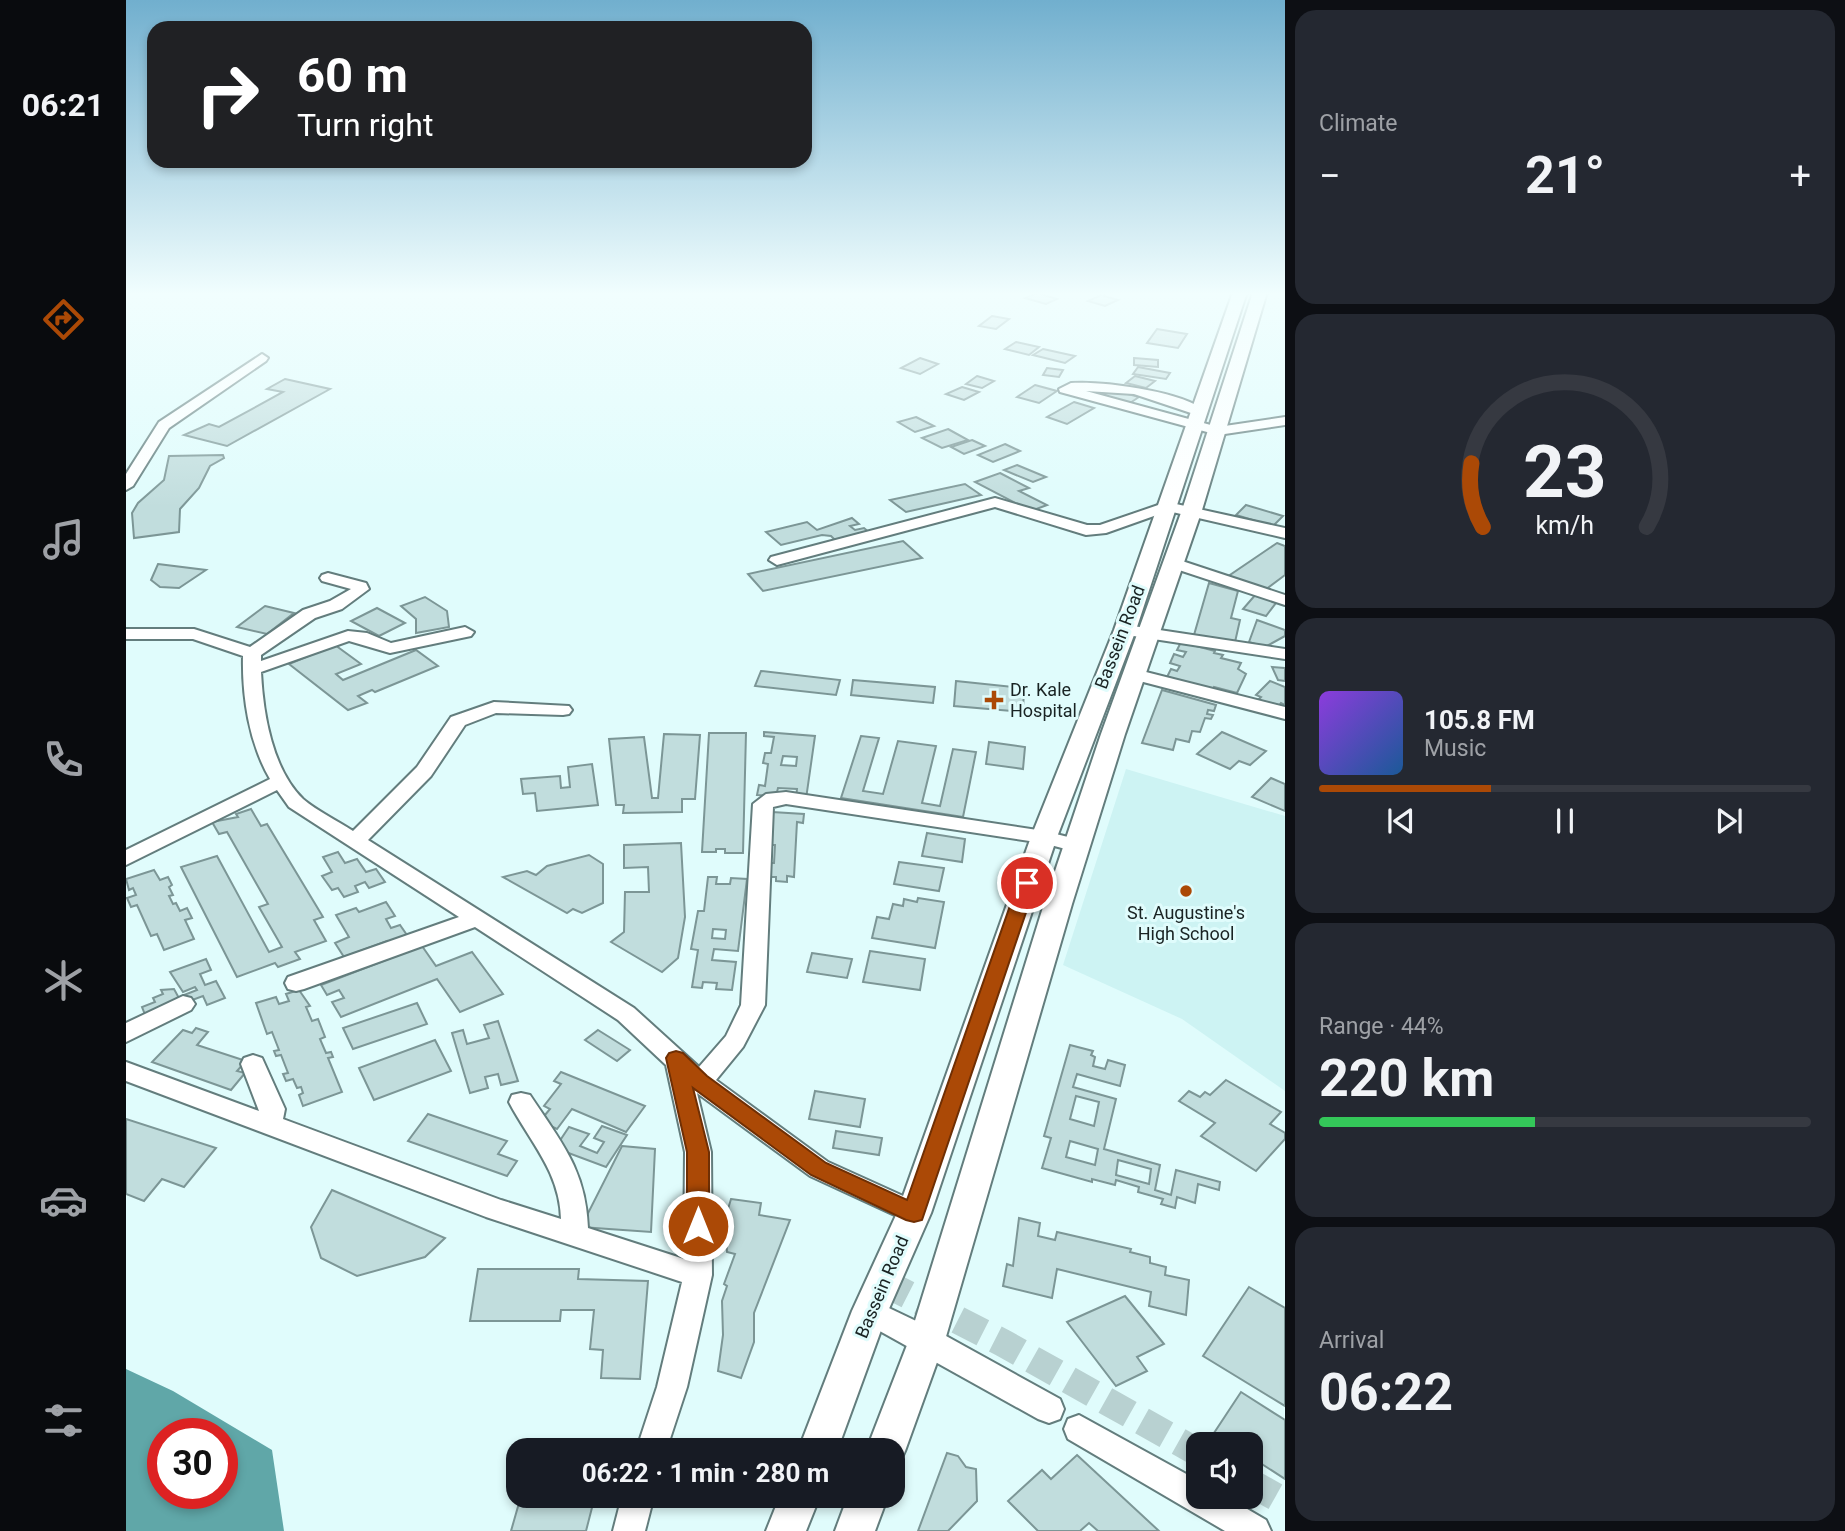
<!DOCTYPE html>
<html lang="en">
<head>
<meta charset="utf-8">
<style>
  :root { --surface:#171b24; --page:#242831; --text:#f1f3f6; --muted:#9ea1a6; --line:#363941; --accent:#ab4906 }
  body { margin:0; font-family:Roboto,sans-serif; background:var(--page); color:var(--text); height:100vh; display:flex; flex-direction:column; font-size:26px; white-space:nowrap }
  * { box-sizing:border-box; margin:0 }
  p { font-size:23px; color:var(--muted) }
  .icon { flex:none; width:38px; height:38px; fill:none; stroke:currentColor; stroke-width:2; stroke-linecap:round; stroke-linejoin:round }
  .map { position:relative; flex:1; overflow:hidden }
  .panel { display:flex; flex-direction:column; gap:10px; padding:10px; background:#0d0f14; width:560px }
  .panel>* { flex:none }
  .top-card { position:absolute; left:21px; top:21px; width:665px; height:147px; border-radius:21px; box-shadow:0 4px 10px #0003; background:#202124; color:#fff; overflow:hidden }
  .controls { position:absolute; left:1060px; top:1432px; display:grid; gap:14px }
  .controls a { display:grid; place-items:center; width:77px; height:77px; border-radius:14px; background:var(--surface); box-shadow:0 4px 10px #0003; font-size:35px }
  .speed { position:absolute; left:21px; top:1418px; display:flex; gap:14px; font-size:35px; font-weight:700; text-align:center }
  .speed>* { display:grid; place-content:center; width:91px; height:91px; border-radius:50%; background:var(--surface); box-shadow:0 4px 10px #0003; line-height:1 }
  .speed .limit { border:10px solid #d22; background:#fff; color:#111 }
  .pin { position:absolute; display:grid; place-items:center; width:60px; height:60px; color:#fff; margin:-30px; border:4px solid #fff; border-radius:50%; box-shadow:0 2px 7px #0007 }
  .me { position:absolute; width:77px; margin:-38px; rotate:0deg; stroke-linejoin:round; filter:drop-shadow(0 0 5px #0008) }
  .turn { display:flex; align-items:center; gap:24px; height:147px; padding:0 35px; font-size:32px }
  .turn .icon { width:91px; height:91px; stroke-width:2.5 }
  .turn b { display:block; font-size:49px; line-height:60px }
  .big { font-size:52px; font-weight:700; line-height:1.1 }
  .panel .card { flex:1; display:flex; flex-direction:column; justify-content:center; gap:10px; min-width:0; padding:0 24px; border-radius:21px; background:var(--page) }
  .panel .dial { align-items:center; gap:0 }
  .dial svg { height:182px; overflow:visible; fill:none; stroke:var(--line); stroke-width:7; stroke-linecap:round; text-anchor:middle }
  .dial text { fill:var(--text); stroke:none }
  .song { display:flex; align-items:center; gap:21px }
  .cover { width:84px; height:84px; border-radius:10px; background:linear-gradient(135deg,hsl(270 70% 55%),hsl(210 70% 35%)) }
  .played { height:7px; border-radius:4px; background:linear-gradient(90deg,var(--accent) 35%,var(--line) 35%) }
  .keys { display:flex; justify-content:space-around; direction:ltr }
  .heat { display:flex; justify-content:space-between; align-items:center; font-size:38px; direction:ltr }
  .charge { height:10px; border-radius:5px; background:linear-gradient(90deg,#34c759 44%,var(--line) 0) }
  .trip { position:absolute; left:380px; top:1438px; width:399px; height:70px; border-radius:21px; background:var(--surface); box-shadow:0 4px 10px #0003; font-weight:700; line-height:70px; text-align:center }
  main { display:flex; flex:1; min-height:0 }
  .menu { display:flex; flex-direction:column; width:126px; justify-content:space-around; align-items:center; background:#090b0e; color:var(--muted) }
  .menu .icon { width:49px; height:49px }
  .menu .active { color:var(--accent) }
  .menu b { font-size:32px; color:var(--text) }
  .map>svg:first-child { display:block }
</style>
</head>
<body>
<main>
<nav class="menu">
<b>06:21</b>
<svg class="icon active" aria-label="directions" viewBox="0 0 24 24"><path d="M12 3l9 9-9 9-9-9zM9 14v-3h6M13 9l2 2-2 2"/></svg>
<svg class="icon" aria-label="music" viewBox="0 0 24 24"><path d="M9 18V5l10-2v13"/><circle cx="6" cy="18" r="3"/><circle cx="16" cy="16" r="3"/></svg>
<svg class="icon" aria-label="phone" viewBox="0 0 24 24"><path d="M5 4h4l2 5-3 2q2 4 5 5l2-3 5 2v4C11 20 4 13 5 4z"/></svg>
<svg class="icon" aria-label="climate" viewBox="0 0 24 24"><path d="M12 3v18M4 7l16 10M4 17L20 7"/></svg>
<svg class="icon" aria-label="car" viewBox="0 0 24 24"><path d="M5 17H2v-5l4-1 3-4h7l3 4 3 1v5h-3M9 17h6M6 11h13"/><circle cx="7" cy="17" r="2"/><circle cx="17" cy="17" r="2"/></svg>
<svg class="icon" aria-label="filters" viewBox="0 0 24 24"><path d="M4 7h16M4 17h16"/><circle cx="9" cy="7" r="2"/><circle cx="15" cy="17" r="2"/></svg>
</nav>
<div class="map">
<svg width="1159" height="1531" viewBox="0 0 1159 1531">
  <rect width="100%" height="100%" fill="#e0fcfc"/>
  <!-- built -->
  <polygon fill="#cdf3f3" points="1000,769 1159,816 1159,1091 1056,1019 937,965"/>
  <!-- water -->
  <path fill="#60a7a8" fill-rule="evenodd" d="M0,1369l47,22 99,59 12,81h-158zM37,1433h59v60h-59z"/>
  <!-- building -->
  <g fill="#c1dddd" stroke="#7c9696" stroke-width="2" fill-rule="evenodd">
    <polygon points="911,293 931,299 920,304 899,298"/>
    <polygon points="975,295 992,300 979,306 962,301"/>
    <polygon points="866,316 883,319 870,329 853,326"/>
    <polygon points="1031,329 1061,334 1052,348 1021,343"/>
    <polygon points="890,342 913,347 903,355 879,349"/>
    <polygon points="917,349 949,356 939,363 907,355"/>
    <polygon points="794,358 812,364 794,374 775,368"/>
    <polygon points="1008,358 1032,360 1032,367 1008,365"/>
    <polygon points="1012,367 1044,373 1040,379 1007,374"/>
    <polygon points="921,368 937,370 933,377 917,375"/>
    <polygon points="851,376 868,381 856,388 840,384"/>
    <polygon points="1009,376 1029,381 1020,388 1000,383"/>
    <polygon points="159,379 204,389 101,446 58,435 83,424 93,427 157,392 141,389"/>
    <polygon points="909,385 931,391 913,403 891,397"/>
    <polygon points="836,387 853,392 838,400 820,394"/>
    <polygon points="976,387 1013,397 1004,403 967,393"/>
    <polygon points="948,402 968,408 941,424 921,417"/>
    <polygon points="790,417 808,426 789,432 772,422"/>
    <polygon points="822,429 842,440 816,448 796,438"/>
    <polygon points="846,440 859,446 838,454 825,447"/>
    <polygon points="879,444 894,451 867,462 852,455"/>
    <polygon points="97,455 98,458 84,466 73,488 54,509 53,532 8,538 6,513 12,503 38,480 43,456"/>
    <polygon points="891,465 920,477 907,482 878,470"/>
    <polygon points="874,473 903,488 893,491 921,505 905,511 849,482"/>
    <polygon points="839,484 855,495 780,512 764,500"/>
    <polygon points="1120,505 1157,516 1147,526 1110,515"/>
    <polygon points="726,518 733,524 724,526 729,530 738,528 744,533 710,541 705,536 696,535 655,545 640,532 681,522 691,530"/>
    <polygon points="777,541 796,558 637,591 622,574"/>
    <polygon points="1151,543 1159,546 1159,575 1139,590 1101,577"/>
    <polygon points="32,564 80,570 53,588 34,587 25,580"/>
    <polygon points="1083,583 1112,591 1105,618 1114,620 1109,642 1068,635"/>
    <polygon points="1131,593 1153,599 1140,616 1117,609"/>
    <polygon points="299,597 321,611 323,627 290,633 290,619 275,606"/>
    <polygon points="139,606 168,613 141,634 111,627"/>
    <polygon points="251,608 279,623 253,636 225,621"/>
    <polygon points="1131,620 1159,630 1159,636 1139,647 1123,642"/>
    <polygon points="1055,642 1089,651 1088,653 1097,655 1095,658 1115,663 1112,669 1120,674 1111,693 1088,687 1086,692 1041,677 1045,669 1051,671 1054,666 1044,663 1048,654 1057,657 1060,652 1051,650"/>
    <polygon points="209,645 235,664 210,674 217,680 290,650 312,666 249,692 246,690 232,696 241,703 222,710 163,664"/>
    <polygon points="1146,667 1159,668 1159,681 1152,680"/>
    <polygon points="635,671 714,680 710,695 629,686"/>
    <polygon points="727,680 809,687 807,703 725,695"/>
    <polygon points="830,681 898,688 897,712 828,706"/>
    <polygon points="1144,681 1159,687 1159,705 1155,703 1151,708 1131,701 1135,697 1130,695"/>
    <polygon points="1036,690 1090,705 1088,711 1082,710 1081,714 1087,715 1085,719 1079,718 1074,732 1066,731 1063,742 1050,739 1047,750 1016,743"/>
    <path d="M638,732l51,4 -9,63 -10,-1 1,-9 -19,-1 -2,8 -19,-1 2,-10 6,1 3,-22 -5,-1 2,-10h6l3,-16 -10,-1zM657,756l14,1 -1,9 -15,-1z"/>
    <polygon points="1096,732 1140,751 1124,765 1113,761 1104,769 1071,754"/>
    <polygon points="583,733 620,733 617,853 599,853 599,849 590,849 590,852 576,852"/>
    <polygon points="538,734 574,735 569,799 556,799 556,812 497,813 498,805 490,805 483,739 518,737 526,798 532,798"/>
    <polygon points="735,736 753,738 737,791 757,794 772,741 810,746 796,803 814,806 827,749 850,752 837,817 715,798"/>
    <polygon points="863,742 899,747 897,769 860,764"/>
    <polygon points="466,764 472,805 411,811 409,793 397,794 395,779 434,776 435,788 444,787 442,767"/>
    <polygon points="1145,778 1159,784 1159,811 1126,797"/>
    <polygon points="125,809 135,826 141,824 197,917 188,920 200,941 169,952 174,959 152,967 149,963 111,977 55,867 91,856 143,952 156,947 133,907 142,904 101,832 93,834 86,822 112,817 110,814"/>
    <polygon points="646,812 678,814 677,823 671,822 668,877 661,876 661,882 650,881 650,877 641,877 642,863 648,863 649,845 643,845"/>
    <polygon points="801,833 839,839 836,862 796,856"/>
    <polygon points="555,843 559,917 552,958 536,972 485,942 498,932 499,892 523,892 522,867 498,868 498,845"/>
    <polygon points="212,852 219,863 231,859 240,872 250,869 259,882 243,888 239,882 229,886 232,892 218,897 212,888 206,890 196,876 206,872 197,857"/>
    <polygon points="463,855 477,864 477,903 456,913 447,909 441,913 377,877 401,871 410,875 421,866"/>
    <polygon points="773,862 818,868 813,891 768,884"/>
    <polygon points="28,870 34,880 42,877 46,885 43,887 47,895 43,896 47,904 50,903 54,911 61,908 66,918 59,920 68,939 38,950 31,934 25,936 11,905 5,907 1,898 10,895 7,888 3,890 0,879"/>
    <path d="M582,877h9l-1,7h14l1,-6 16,1 -9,72 -24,-2 -2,11 24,2 -4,28 -16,-1 1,-6 -14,-1 -1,6 -10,-1 6,-37 -7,-1 7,-38h6zM587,929l13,1 -1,9 -13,-1z"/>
    <polygon points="792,898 818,902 809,948 746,938 751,917 763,919 767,904 777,906 778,899 791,902"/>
    <polygon points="260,902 269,916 260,919 265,928 274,925 283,938 263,946 261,941 218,957 209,943 223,937 210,915 230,908 233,912"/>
    <polygon points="296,946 310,966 346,952 377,994 334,1012 311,979 215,1017 206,1002 218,998 213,990 201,995 195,985"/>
    <polygon points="744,951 799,959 794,990 737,982"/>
    <polygon points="686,953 726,959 721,978 681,972"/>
    <polygon points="80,959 85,970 74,974 79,985 90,981 99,998 81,1005 77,996 20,1017 16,1007 29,1002 27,998 37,994 35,990 48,989 54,1000 60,998 58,995 71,990 69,987 57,992 44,972"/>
    <polygon points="173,990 184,1006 180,1007 186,1021 192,1019 199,1037 194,1039 200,1053 205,1052 207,1057 202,1058 216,1092 177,1106 173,1095 177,1093 175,1087 171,1088 167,1079 160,1081 157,1074 162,1073 155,1055 150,1056 148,1051 153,1050 146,1032 141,1034 130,1003 150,997 153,1004 163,1001 160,994"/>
    <polygon points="291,1003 301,1024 227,1049 217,1028"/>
    <polygon points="372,1021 392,1081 375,1085 372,1074 359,1077 362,1088 344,1093 326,1033 337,1030 341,1044 363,1038 358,1025"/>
    <polygon points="70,1028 82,1032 71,1045 120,1061 111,1071 119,1073 105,1090 26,1062 57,1030 66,1033"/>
    <polygon points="472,1030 504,1050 491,1061 459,1040"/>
    <polygon points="309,1040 325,1071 248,1100 233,1068"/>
    <path d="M944,1045l23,6 -2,4 4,2 -2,9 12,3 3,-9 17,5 -5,21 -43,-12 -4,13 43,12 -12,50 56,16 -5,25 16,5 5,-25 44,12 -1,8 -21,-6 -3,19 -18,-6 -2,11 -14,-4 2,-5 -25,-7 1,-5 -23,-7 -1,5 -23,-6v3l-50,-14 9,-30 -7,-2zM950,1096l23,6 -5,24 -24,-7zM944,1141l28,8 -3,16 -29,-8zM992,1160l33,9 -2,15 -33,-9z"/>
    <polygon points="435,1072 519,1106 500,1132 446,1109 431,1129 414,1121 424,1109 418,1106 435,1084 428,1081"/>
    <polygon points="1100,1080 1155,1112 1144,1124 1159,1133 1159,1139 1130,1171 1075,1136 1089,1123 1053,1101 1063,1091 1074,1097 1079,1092 1084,1095"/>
    <polygon points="689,1091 739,1099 734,1127 683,1119"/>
    <polygon points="302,1114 381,1141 372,1154 391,1161 381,1176 282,1141"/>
    <polygon points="0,1119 90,1148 58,1187 36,1179 18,1201 0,1194"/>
    <polygon points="476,1126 501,1135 480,1167 429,1148 443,1127 463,1134 454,1146 471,1153 478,1142 468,1138"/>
    <polygon points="710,1131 756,1138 753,1155 707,1148"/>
    <polygon points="496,1146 529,1149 525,1232 455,1227"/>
    <polygon points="206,1190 319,1238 299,1257 231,1276 195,1258 185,1227"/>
    <polygon points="605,1199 635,1203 633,1215 664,1220 628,1313 628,1342 615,1378 592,1371 597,1335 596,1301 601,1286 598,1284 609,1254 601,1252 599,1219"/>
    <polygon points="893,1218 914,1223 912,1236 929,1240 931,1232 1005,1249 1004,1252 1024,1257 1024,1263 1040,1267 1039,1275 1063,1280 1060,1315 1023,1306 1025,1292 931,1269 926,1298 877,1286 881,1264 887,1266"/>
    <polygon points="352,1269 453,1269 452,1279 522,1281 514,1379 475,1378 477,1350 464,1349 468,1310 435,1310 434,1321 344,1321"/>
    <polygon points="1123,1287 1159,1308 1159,1406 1077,1356"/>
    <polygon points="999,1296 1038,1344 1011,1357 1021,1371 990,1386 941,1322"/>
    <polygon points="1115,1392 1159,1420 1159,1479 1125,1457 1125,1444 1105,1444 1088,1433"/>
    <polygon points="821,1453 832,1456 840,1467 850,1469 851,1501 822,1531 792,1531"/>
    <polygon points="951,1455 1033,1531 972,1531 963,1523 954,1531 912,1531 882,1501 916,1470 925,1479"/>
    <polygon points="395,1496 469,1496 460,1531 385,1531"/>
  </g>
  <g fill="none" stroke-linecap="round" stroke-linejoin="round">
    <!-- minor-tunnel -->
    <g stroke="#b8d1d1" stroke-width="28" stroke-dasharray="28 14" stroke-linecap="butt">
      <polyline points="757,1282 877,1343 1073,1453"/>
      <polyline points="1125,1483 1159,1502"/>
    </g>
    <!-- minor casing -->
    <g stroke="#637d7d" stroke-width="4">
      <g id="minor">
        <polygon points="136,354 142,358 140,361 43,428 7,486 0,490 0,474 33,422"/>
        <path d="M945,383c31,-2 112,8 136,29l-7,4 -66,-22 -48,-3 132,36 67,-10v8l-67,10 -158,-43 -1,-3z"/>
        <polygon points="869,498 961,525 974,525 1041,502 1159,528 1159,538 1042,511 980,533 960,535 869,507 651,565 643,560 645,557"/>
        <polygon points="1047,558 1159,595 1159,605 1041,566 1039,563 1041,560"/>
        <path d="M202,573l38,10 3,6 -27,20 -27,9 -54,37v6l87,-30 19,2 24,10 74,-16 9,5 -3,4 -81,17 -41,-12 -88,31c2,41 11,97 42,127 14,12 35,22 50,32l64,-64 34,-50 43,-15 75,4 3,4 -3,4 -6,1 -67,-2 -31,12 -34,51 -63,64 266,168 65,59 27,-31 15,-31 12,-201 13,-10 20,-2 258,39 40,10 3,5 -3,5 -7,1 -34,-9 -257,-39 -13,3 -8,198 -22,42 -27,33 112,82 95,43 4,8 -4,8 -9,3 -104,-48 -113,-83 14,59 1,123 -25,112 -21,64h-30l21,-64 25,-105 -196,-65 -360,-136v-19l133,49 -18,-47 3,-6 9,-3 9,3 23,51 -2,10 218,81 60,19c-1,-47 -31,-77 -52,-117l3,-7 9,-2 9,2c31,47 56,75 58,133l96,31 1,-107 -19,-87 -48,-45 -143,-93 -171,62 -8,2 -8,-2 -3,-6 3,-6 171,-60 -170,-110 -12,-17 -151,75v-15l144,-71c-21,-36 -28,-83 -27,-123l-50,-17h-67v-10h68l56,18 53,-37 27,-9 21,-12 -29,-8 -2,-3 2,-3z"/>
        <polygon points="1007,626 1159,649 1159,659 1001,635 999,631 1001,627"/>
        <polygon points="1008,669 1159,707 1159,719 1002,678 999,674 1002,670"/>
        <polygon points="57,996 65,998 69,1004 65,1010 0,1042 0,1023"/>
        <polygon points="744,1299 811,1331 934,1399 938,1409 934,1419 923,1423 912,1419 734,1320 730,1311 734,1302"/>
        <polygon points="953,1415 1073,1481 1073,1496 1099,1496 1140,1520 1145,1531 1099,1531 942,1439 938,1429 942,1419"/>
        <polygon points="496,1496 528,1496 519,1531 487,1531"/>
      </g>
    </g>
    <!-- major casing -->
    <g stroke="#637d7d" stroke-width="4">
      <g id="major">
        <polygon points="1107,292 1121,292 1010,630 931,837 805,1213 762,1311 711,1451 672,1451 726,1311 771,1213 905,837 988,630"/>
        <polygon points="1127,292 1141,292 1076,510 999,734 946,904 819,1340 779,1451 773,1464 766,1466 766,1451 740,1451 783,1340 918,904 975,734 1056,510"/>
        <polygon points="654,1496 694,1496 680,1531 640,1531"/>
        <polygon points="722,1496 762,1496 749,1531 709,1531"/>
      </g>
    </g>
    <!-- minor -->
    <use href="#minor" fill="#fff" fill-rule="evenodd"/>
    <!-- major -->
    <use href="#major" fill="#fff" fill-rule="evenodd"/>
  </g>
  <!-- sky -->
  <linearGradient id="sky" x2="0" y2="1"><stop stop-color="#71afce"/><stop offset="0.58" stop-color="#f1fefe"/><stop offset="1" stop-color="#f1fefe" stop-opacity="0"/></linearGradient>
  <rect width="1159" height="507" fill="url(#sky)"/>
  <!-- route -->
  <polygon fill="#ab4906" stroke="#6f2f04" stroke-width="2" points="901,877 910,883 796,1220 788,1222 780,1220 685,1175 567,1088 583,1152 583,1226 580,1232 572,1235 564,1232 561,1226 561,1152 540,1058 543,1053 550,1051 557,1053 581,1076 700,1163 781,1200 892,883"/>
  <!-- markers -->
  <g fill="#ab4906" stroke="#e0fcfc" stroke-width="2.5">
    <path d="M864.5 689.5h7v7h7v7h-7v7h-7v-7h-7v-7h7z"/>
    <circle cx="1060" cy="891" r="7"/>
  </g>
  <g text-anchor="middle" stroke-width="6" stroke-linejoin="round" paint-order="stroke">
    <!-- street labels -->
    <g font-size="18" fill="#192323" stroke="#e0fcfc">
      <text transform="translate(994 637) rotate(-69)" y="6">Bassein Road</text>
      <text transform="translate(756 1287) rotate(-67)" y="6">Bassein Road</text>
    </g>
    <!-- poi labels -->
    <g font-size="18" fill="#192323" stroke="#e0fcfc" text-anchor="start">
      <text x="884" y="696">Dr. Kale<tspan x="884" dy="21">Hospital</tspan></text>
      <text x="1060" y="919" text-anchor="middle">St. Augustine's<tspan x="1060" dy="21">High School</tspan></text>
    </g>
  </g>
</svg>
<div class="controls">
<a><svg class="icon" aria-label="sound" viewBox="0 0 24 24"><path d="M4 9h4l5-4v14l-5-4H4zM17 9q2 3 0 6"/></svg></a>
</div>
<div class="speed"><div class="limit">30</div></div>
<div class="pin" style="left:901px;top:883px;background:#d93025"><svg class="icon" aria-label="arrive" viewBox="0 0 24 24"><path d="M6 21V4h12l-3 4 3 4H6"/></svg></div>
<svg class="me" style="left:572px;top:1226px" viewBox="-20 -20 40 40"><circle r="17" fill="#ab4906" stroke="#fff" stroke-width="3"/><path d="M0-11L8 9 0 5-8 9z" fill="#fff"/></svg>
<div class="trip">06:22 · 1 min · 280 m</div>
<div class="top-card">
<div class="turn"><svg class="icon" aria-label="right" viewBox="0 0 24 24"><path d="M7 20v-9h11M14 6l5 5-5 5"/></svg><div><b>60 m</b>Turn right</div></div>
</div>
</div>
<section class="panel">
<div class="card"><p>Climate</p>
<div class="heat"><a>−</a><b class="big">21°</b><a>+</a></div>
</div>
<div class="card dial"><svg viewBox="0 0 100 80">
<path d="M14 69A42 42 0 1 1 86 69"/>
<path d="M14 69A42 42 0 0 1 9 41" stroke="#ab4906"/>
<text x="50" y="56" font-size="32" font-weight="700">23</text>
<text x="50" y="72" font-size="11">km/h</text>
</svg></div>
<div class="card">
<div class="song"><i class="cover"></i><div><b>105.8 FM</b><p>Music</p></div></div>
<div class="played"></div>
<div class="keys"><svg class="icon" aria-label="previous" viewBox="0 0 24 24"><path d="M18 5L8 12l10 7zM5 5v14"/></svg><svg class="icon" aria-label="pause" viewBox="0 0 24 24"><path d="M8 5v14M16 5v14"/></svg><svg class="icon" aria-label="next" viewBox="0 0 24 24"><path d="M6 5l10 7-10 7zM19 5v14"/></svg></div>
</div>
<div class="card"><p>Range · 44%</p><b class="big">220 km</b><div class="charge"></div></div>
<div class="card"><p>Arrival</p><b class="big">06:22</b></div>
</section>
</main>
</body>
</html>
